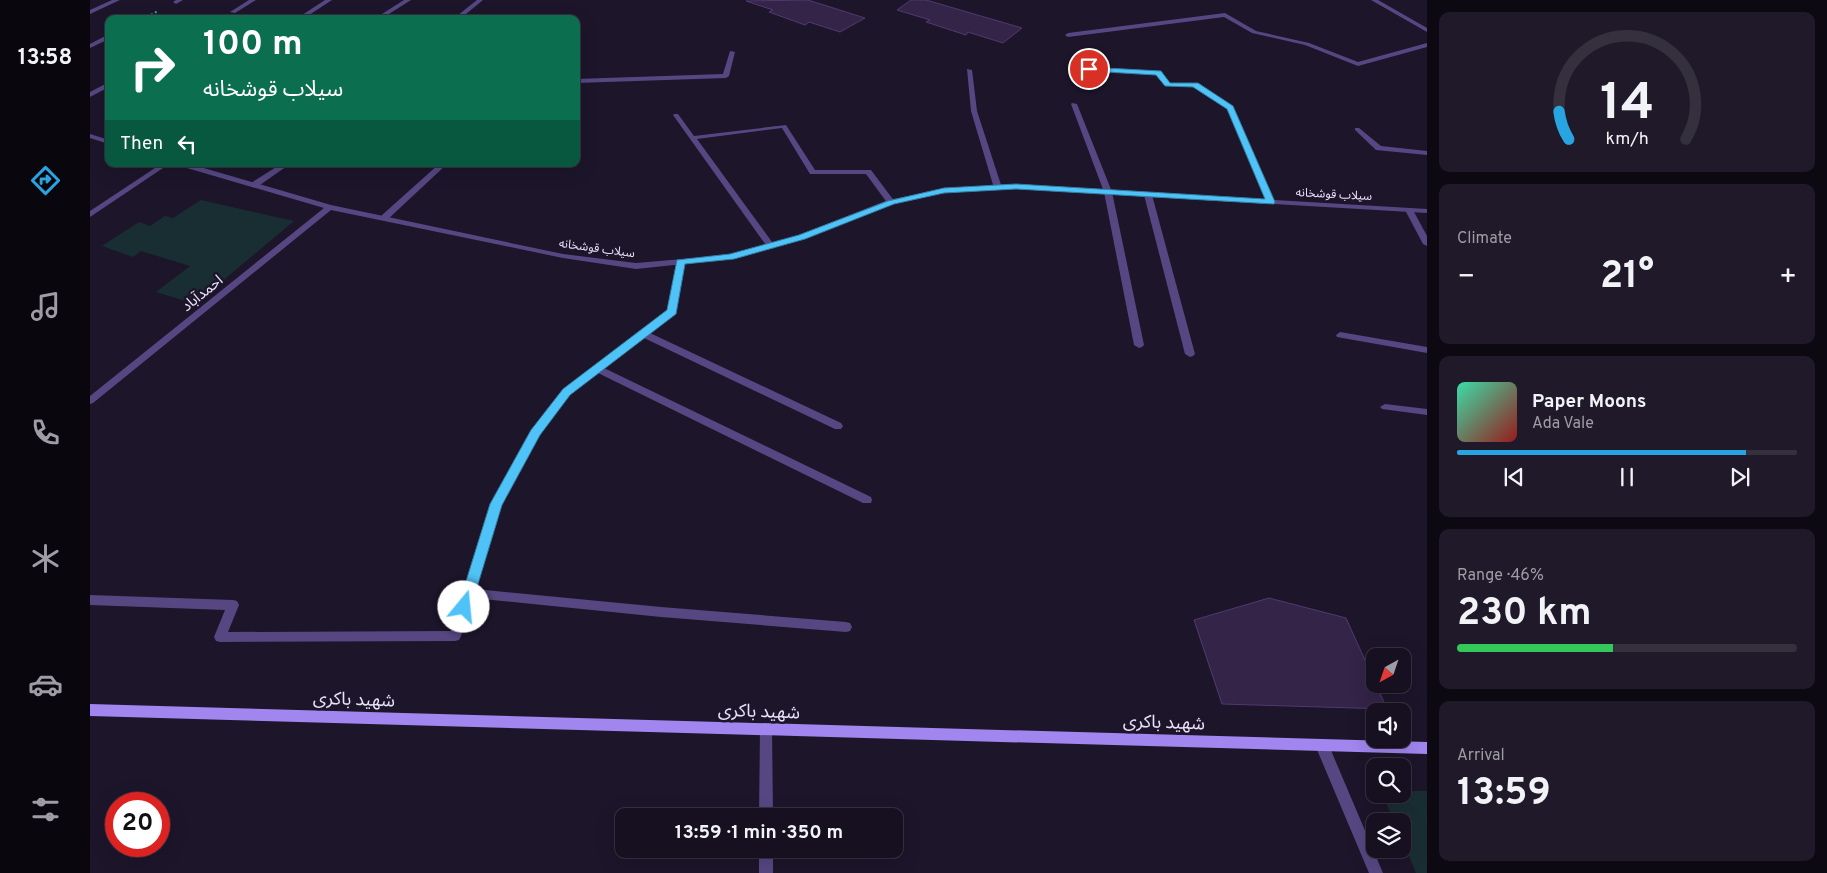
<!DOCTYPE html>
<html lang="en">
<head>
<meta charset="utf-8">
<style>
  :root { --surface:#161020; --page:#1f1929; --text:#f1f3f6; --muted:#9e9da5; --line:#35303e; --accent:#28a5e1 }
  body { margin:0; font-family:Overpass,"Noto Sans Arabic",sans-serif; background:var(--page); color:var(--text); height:100vh; display:flex; flex-direction:column; font-size:19px; white-space:nowrap }
  * { box-sizing:border-box; margin:0 }
  p { font-size:16px; color:var(--muted) }
  .icon { flex:none; width:28px; height:28px; fill:none; stroke:currentColor; stroke-width:2; stroke-linecap:round; stroke-linejoin:round }
  .map { position:relative; flex:1; overflow:hidden }
  .sheet { display:flex; flex-direction:column; gap:12px; padding:12px; background:#0c0912; width:400px }
  .sheet>* { flex:none }
  .top-card { position:absolute; left:15px; top:15px; width:475px; height:152px; border-radius:10px; box-shadow:0 5px 20px #0002,0 0 0 1px var(--line); background:#0b6e4f; color:#fff; overflow:hidden }
  .needle { width:32px; rotate:220deg }
  .fabs { position:absolute; left:1276px; top:648px; display:grid; gap:10px }
  .fabs a { display:grid; place-items:center; width:45px; height:45px; border-radius:10px; background:var(--surface); box-shadow:0 5px 20px #0002,0 0 0 1px var(--line); font-size:25px }
  .speed { position:absolute; left:15px; top:792px; display:flex; gap:10px; font-size:25px; font-weight:700; text-align:center }
  .speed>* { display:grid; place-content:center; width:65px; height:65px; border-radius:50%; background:var(--surface); box-shadow:0 5px 20px #0002,0 0 0 1px var(--line); line-height:1 }
  .speed .limit { border:8px solid #d22; background:#fff; color:#111 }
  .pin { position:absolute; display:grid; place-items:center; width:42px; height:42px; color:#fff; margin:-21px; border:2px solid #fff; border-radius:50%; box-shadow:0 1px 5px #0007 }
  .me { position:absolute; width:55px; margin:-28px; rotate:17deg; stroke-linejoin:round; filter:drop-shadow(0 0 4px #0008) }
  .turn { display:flex; align-items:center; gap:18px; height:105px; padding:0 15px; font-size:22px }
  .turn .icon { width:65px; height:65px; stroke-width:2.5 }
  .turn b { display:block; font-size:35px; line-height:42px }
  .then { display:flex; align-items:center; height:48px; padding:0 15px; background:#0003; gap:10px; font-size:19px }
  .big { font-size:38px; font-weight:700; line-height:1.1 }
  .sheet .widget { flex:1; display:flex; flex-direction:column; justify-content:center; gap:8px; min-width:0; padding:0 18px; border-radius:10px; background:var(--page) }
  .sheet .dial { align-items:center; gap:0 }
  .dial svg { height:130px; overflow:visible; fill:none; stroke:var(--line); stroke-width:7; stroke-linecap:round; text-anchor:middle }
  .dial text { fill:var(--text); stroke:none }
  .song { display:flex; align-items:center; gap:15px }
  .cover { width:60px; height:60px; border-radius:8px; background:linear-gradient(135deg,hsl(160 70% 55%),hsl(0 70% 35%)) }
  .played { height:5px; border-radius:2px; background:linear-gradient(90deg,var(--accent) 85%,var(--line) 85%) }
  .keys { display:flex; justify-content:space-around; direction:ltr }
  .heat { display:flex; justify-content:space-between; align-items:center; font-size:28px; direction:ltr }
  .charge { height:8px; border-radius:4px; background:linear-gradient(90deg,#34c759 46%,var(--line) 0) }
  .trip { position:absolute; left:525px; top:808px; width:288px; height:50px; border-radius:10px; background:var(--surface); box-shadow:0 5px 20px #0002,0 0 0 1px var(--line); font-weight:700; line-height:50px; text-align:center }
  main { display:flex; flex:1; min-height:0 }
  .menu { display:flex; flex-direction:column; width:90px; justify-content:space-around; align-items:center; background:#09060d; color:var(--muted) }
  .menu .icon { width:35px; height:35px }
  .menu .on { color:var(--accent) }
  .menu b { font-size:22px; color:var(--text) }
  .map>svg:first-child { display:block }
</style>
</head>
<body>
<main>
<nav class="menu">
<b>13:58</b>
<svg class="icon on" aria-label="directions" viewBox="0 0 24 24"><path d="M12 3l9 9-9 9-9-9zM9 14v-3h6M13 9l2 2-2 2"/></svg>
<svg class="icon" aria-label="music" viewBox="0 0 24 24"><path d="M9 18V5l10-2v13"/><circle cx="6" cy="18" r="3"/><circle cx="16" cy="16" r="3"/></svg>
<svg class="icon" aria-label="phone" viewBox="0 0 24 24"><path d="M5 4h4l2 5-3 2q2 4 5 5l2-3 5 2v4C11 20 4 13 5 4z"/></svg>
<svg class="icon" aria-label="climate" viewBox="0 0 24 24"><path d="M12 3v18M4 7l16 10M4 17L20 7"/></svg>
<svg class="icon" aria-label="car" viewBox="0 0 24 24"><path d="M5 17H2v-5l4-1 3-4h7l3 4 3 1v5h-3M9 17h6M6 11h13"/><circle cx="7" cy="17" r="2"/><circle cx="17" cy="17" r="2"/></svg>
<svg class="icon" aria-label="filters" viewBox="0 0 24 24"><path d="M4 7h16M4 17h16"/><circle cx="9" cy="7" r="2"/><circle cx="15" cy="17" r="2"/></svg>
</nav>
<div class="map">
<svg width="1337" height="873" viewBox="0 0 1337 873">
  <rect width="100%" height="100%" fill="#1d152a"/>
  <!-- green -->
  <g fill="#192e33">
    <polygon points="111,200 204,221 105,304 66,292 100,266 51,251 43,257 12,246 49,222 60,226 75,216 83,218"/>
    <polygon points="1313,791 1337,791 1337,873 1326,873 1313,841 1312,821 1304,821 1292,794 1312,794"/>
  </g>
  <!-- building -->
  <g fill="#332448" stroke="#513971">
    <polygon points="718,0 775,18 750,32 719,22 715,25 679,12 683,10 656,1"/>
    <polygon points="821,0 836,0 932,28 913,43 878,32 876,35 836,22 840,20 807,10"/>
    <polygon points="1179,598 1256,618 1297,709 1132,704 1104,620"/>
  </g>
  <g fill="none" stroke-linecap="round" stroke-linejoin="round">
    <!-- path -->
    <polyline stroke="#429dae" stroke-width="2" stroke-dasharray="2 2.5" stroke-linecap="butt" points="53,19 68,11"/>
    <!-- service -->
    <g fill="#564782" fill-rule="evenodd">
      <polygon points="22,0 30,0 0,14 0,10"/>
      <polygon points="86,0 93,0 86,4 83,2"/>
      <polygon points="159,0 166,0 145,13 140,12"/>
      <polygon points="387,0 393,0 370,19 363,19"/>
      <polygon points="1135,13 1166,31 1219,43 1268,62 1337,43 1337,47 1268,66 1215,45 1162,33 1134,17 978,37 975,35 978,33"/>
      <polygon points="19,34 19,39 0,48 0,44"/>
      <polygon points="640,51 645,52 639,76 636,78 486,83 486,79 633,74"/>
      <polygon points="982,66 1070,72 1080,83 1107,83 1143,107 1185,202 1181,204 1177,202 1138,109 1104,86 1076,86 1066,75 980,69 980,67"/>
      <polygon points="877,69 882,70 887,111 912,188 911,190 905,190 904,188 881,111"/>
      <polygon points="19,82 19,87 0,97 0,92"/>
      <polygon points="982,103 987,104 1022,192 1054,345 1052,347 1049,348 1044,345 1014,192 981,104"/>
      <polygon points="584,114 588,114 604,136 696,125 725,170 781,170 805,202 804,204 798,204 776,174 720,174 692,128 607,139 685,246 681,248 678,248 583,115"/>
      <polygon points="1265,128 1269,128 1291,146 1337,151 1337,155 1286,150 1265,130"/>
      <polygon points="71,164 79,164 0,217 0,211"/>
      <polygon points="349,164 357,164 297,220 291,220 291,216"/>
      <polygon points="1055,193 1061,193 1062,195 1105,354 1103,356 1100,357 1095,354 1054,195"/>
      <polygon points="1316,208 1319,208 1323,210 1337,236 1337,246 1333,244 1315,210"/>
      <polygon points="587,260 593,260 594,262 586,312 560,333 751,423 753,426 751,429 745,429 554,338 514,368 781,497 782,500 781,503 773,503 508,373 479,394 450,435 411,504 385,589 571,607 756,622 760,623 762,627 760,631 756,632 571,617 383,598 371,636 369,640 365,641 130,642 126,641 124,637 135,610 0,605 0,595 143,600 147,601 149,605 138,632 361,631 401,504 442,430 473,390 578,311"/>
      <polygon points="1250,332 1337,347 1337,353 1247,337 1246,335"/>
    </g>
    <!-- minor -->
    <g fill="#564782" fill-rule="evenodd">
      <polygon points="235,0 242,0 213,19 206,19"/>
      <polygon points="314,0 321,0 291,19 284,19"/>
      <polygon points="1281,0 1288,0 1337,28 1337,32"/>
      <polygon points="191,164 200,164 167,187 161,187 161,183"/>
      <polygon points="1295,404 1337,409 1337,415 1292,409 1290,407"/>
      <polygon points="676,724 681,726 682,730 683,816 669,816 670,730 671,726"/>
      <polygon points="1232,739 1237,741 1293,873 1279,873 1225,745 1227,741"/>
      <rect x="669" y="849" width="14" height="24"/>
    </g>
    <!-- tertiary -->
    <g fill="#564782" fill-rule="evenodd">
      <polygon points="0,134 19,140 19,144 0,138"/>
      <polygon points="90,164 100,164 241,205 473,254 546,263 640,255 709,235 798,200 854,189 926,185 1337,209 1337,213 926,189 854,193 803,204 715,239 641,259 546,269 473,258 241,210 3,403 0,404 0,396 234,208 90,166"/>
    </g>
    <!-- secondary -->
    <polygon fill="#a086ee" fill-rule="evenodd" points="0,704 1337,742 1337,754 0,716"/>
  </g>
  <!-- route -->
  <polygon fill="#4fc3f7" stroke="#337fa1" points="997,67 1071,71 1080,83 1108,83 1143,106 1185,202 1184,204 926,189 854,193 804,204 715,239 644,259 595,264 586,314 480,395 450,435 412,505 381,607 379,611 370,611 368,607 400,504 441,430 473,389 577,310 587,260 640,254 709,235 798,201 854,188 926,184 1175,199 1137,109 1103,87 1075,86 1066,75 999,71"/>
  <g text-anchor="middle" stroke-width="5" stroke-linejoin="round" paint-order="stroke">
    <!-- far-street labels -->
    <g font-size="12" fill="#eae2fb" stroke="#1d152a">
      <text transform="translate(1244 194) rotate(3)" y="4">سیلاب قوشخانه</text>
      <text transform="translate(507 248) rotate(8)" y="4">سیلاب قوشخانه</text>
    </g>
    <!-- street labels -->
    <g font-size="15" fill="#eae2fb" stroke="#1d152a">
      <text transform="translate(112 293) rotate(-39)" y="5">احمدآباد</text>
    </g>
    <!-- near-street labels -->
    <g font-size="18" fill="#eae2fb" stroke="#1d152a">
      <text transform="translate(264 699) rotate(2)" y="6">شهید باکری</text>
      <text transform="translate(669 711) rotate(2)" y="6">شهید باکری</text>
      <text transform="translate(1074 722) rotate(2)" y="6">شهید باکری</text>
    </g>
  </g>
</svg>
<div class="fabs">
<a><svg class="needle" viewBox="-14 -14 28 28"><path d="M0-13l5 13h-10z" fill="#e53935"/><path d="M0 13l5-13h-10z" fill="#9e9da5"/></svg></a>
<a><svg class="icon" aria-label="sound" viewBox="0 0 24 24"><path d="M4 9h4l5-4v14l-5-4H4zM17 9q2 3 0 6"/></svg></a>
<a><svg class="icon" aria-label="search" viewBox="0 0 24 24"><circle cx="10" cy="10" r="6"/><path d="M15 15l6 6"/></svg></a>
<a><svg class="icon" aria-label="layers" viewBox="0 0 24 24"><path d="M12 4l9 5-9 5-9-5zM3 14l9 5 9-5"/></svg></a>
</div>
<div class="speed"><div class="limit">20</div></div>
<div class="pin" style="left:999px;top:69px;background:#d93025"><svg class="icon" aria-label="arrive" viewBox="0 0 24 24"><path d="M6 21V4h12l-3 4 3 4H6"/></svg></div>
<svg class="me" style="left:374px;top:607px" viewBox="-20 -20 40 40"><circle r="19" fill="#fff"/><path d="M0-13L10 11 0 6-10 11z" fill="#4fc3f7"/></svg>
<div class="trip">13:59 · 1 min · 350 m</div>
<div class="top-card">
<div class="turn"><svg class="icon" aria-label="right" viewBox="0 0 24 24"><path d="M7 20v-9h11M14 6l5 5-5 5"/></svg><div><b>100 m</b>سیلاب قوشخانه</div></div>
<div class="then">Then<svg class="icon" aria-label="left" viewBox="0 0 24 24"><path d="M17 20v-9H6M10 6l-5 5 5 5"/></svg></div>
</div>
</div>
<section class="sheet">
<div class="widget dial"><svg viewBox="0 0 100 80">
<path d="M14 69A42 42 0 1 1 86 69"/>
<path d="M14 69A42 42 0 0 1 8 52" stroke="#28a5e1"/>
<text x="50" y="56" font-size="32" font-weight="700">14</text>
<text x="50" y="72" font-size="11">km/h</text>
</svg></div>
<div class="widget"><p>Climate</p>
<div class="heat"><a>−</a><b class="big">21°</b><a>+</a></div>
</div>
<div class="widget">
<div class="song"><i class="cover"></i><div><b>Paper Moons</b><p>Ada Vale</p></div></div>
<div class="played"></div>
<div class="keys"><svg class="icon" aria-label="previous" viewBox="0 0 24 24"><path d="M18 5L8 12l10 7zM5 5v14"/></svg><svg class="icon" aria-label="pause" viewBox="0 0 24 24"><path d="M8 5v14M16 5v14"/></svg><svg class="icon" aria-label="next" viewBox="0 0 24 24"><path d="M6 5l10 7-10 7zM19 5v14"/></svg></div>
</div>
<div class="widget"><p>Range · 46%</p><b class="big">230 km</b><div class="charge"></div></div>
<div class="widget"><p>Arrival</p><b class="big">13:59</b></div>
</section>
</main>
</body>
</html>
